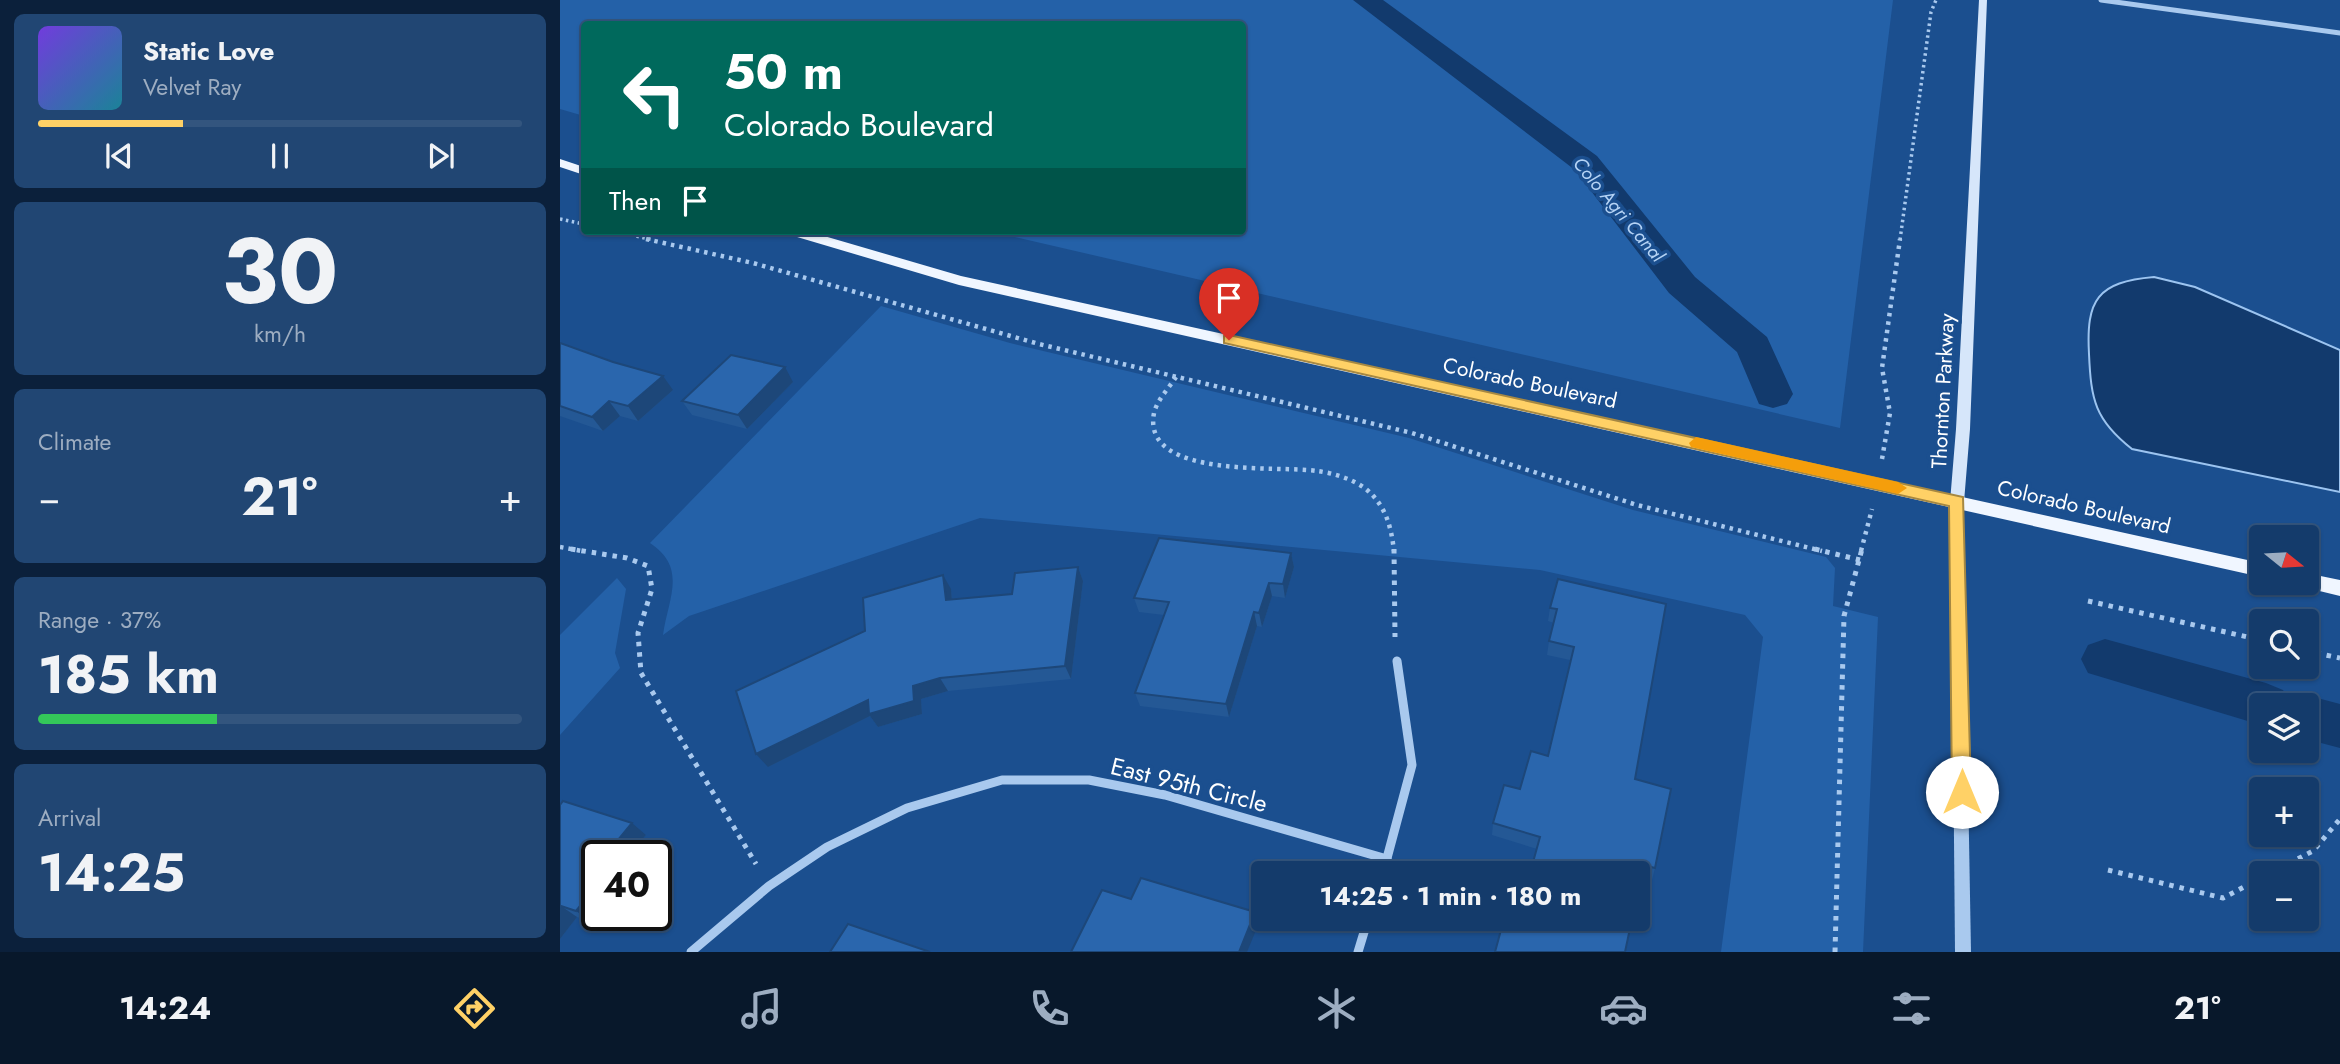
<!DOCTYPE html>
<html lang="en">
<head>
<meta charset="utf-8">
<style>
  :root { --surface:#143b6b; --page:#214673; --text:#f1f3f6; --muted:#9dadc1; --line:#33557e; --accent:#ffd166 }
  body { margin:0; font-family:Jost,sans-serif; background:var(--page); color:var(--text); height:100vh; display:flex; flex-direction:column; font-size:26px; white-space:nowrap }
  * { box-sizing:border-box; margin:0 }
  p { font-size:23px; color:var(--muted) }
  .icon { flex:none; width:38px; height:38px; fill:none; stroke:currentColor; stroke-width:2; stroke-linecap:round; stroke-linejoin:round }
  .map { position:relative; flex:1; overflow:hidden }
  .panel { display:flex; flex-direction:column; gap:14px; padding:14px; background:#0b203b; width:560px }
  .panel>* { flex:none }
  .banner { position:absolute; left:21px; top:21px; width:665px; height:214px; border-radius:7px; box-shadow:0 2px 5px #0004,0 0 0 2px var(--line); background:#00695c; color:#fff; overflow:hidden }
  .needle { width:46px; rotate:108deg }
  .tools { position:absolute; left:1689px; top:525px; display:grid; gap:14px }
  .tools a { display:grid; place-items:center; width:70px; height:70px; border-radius:7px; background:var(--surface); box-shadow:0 2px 5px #0004,0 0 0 2px var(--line); font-size:35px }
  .speed { position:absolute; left:21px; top:840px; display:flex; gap:14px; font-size:35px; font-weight:700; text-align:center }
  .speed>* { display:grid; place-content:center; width:91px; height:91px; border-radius:50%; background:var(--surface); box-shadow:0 2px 5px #0004,0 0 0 2px var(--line); line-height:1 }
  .speed .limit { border:4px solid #111; border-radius:10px; background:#fff; color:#111 }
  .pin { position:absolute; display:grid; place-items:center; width:60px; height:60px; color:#fff; margin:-72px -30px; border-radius:50% 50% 50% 0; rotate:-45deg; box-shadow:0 0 7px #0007 }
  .pin .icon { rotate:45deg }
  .me { position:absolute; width:77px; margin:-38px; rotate:0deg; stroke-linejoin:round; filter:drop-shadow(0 0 5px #0008) }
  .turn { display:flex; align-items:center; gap:24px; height:147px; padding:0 28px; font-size:32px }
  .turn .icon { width:91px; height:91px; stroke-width:2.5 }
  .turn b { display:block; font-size:49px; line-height:60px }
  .then { display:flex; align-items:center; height:66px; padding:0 28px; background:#0003; gap:14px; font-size:26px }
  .big { font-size:52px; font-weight:700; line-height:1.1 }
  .panel .widget { flex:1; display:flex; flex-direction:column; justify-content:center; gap:10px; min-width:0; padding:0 24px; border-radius:10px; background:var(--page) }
  .panel .dial { align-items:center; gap:0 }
  .dial b { font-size:91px; line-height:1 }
  .song { display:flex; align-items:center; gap:21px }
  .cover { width:84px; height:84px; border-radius:10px; background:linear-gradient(135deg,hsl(260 70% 55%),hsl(190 70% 35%)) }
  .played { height:7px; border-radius:4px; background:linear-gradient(90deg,var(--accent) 30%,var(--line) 30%) }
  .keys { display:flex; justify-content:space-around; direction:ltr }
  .heat { display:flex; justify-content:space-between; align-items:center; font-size:38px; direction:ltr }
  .charge { height:10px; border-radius:5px; background:linear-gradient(90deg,#34c759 37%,var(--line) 0) }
  .trip { position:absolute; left:691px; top:861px; width:399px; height:70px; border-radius:7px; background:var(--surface); box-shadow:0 2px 5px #0004,0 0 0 2px var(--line); font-weight:700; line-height:70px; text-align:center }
  .tab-bar { display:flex; height:112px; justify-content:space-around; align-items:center; background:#08182b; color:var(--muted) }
  .tab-bar .icon { width:49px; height:49px }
  .tab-bar .selected { color:var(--accent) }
  .tab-bar b { font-size:32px; color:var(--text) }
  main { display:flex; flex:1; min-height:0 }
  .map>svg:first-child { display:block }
</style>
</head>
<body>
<main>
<section class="panel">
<div class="widget">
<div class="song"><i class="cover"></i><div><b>Static Love</b><p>Velvet Ray</p></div></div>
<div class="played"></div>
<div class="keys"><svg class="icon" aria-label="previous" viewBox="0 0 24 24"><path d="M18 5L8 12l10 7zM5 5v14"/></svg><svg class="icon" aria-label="pause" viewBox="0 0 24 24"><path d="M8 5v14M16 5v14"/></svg><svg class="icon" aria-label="next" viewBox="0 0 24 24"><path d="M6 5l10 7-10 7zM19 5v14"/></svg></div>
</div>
<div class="widget dial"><b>30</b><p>km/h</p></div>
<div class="widget"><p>Climate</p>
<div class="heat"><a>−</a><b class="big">21°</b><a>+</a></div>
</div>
<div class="widget"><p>Range · 37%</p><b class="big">185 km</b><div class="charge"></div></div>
<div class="widget"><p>Arrival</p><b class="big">14:25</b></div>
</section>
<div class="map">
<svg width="1780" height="952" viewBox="0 0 1780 952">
  <rect width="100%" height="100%" fill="#1b4f8f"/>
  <!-- green -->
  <g fill="#2461a8">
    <polygon points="0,0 1333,0 1280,428 429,231 682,231 682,24 24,24 24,116 0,109"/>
    <path d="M321,306l129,37 399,95 224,72 193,47 9,11 -2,38 45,11 -15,335h-142l42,-315 -18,-22 -205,-45 -560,-52 -291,98 -26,19c5,-36 25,-67 -13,-92z"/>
    <polygon points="57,578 66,589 55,653 60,668 0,735 0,635"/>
  </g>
  <!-- water -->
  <path fill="#123a6d" stroke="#9cc4f0" stroke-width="2" d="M1594,277l41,10 145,63v142l-208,-43c-37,-29 -41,-49 -43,-95 -3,-54 8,-72 65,-77z"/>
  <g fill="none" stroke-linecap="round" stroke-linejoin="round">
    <!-- canal -->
    <g fill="#123a6d" fill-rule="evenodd">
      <polygon points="793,0 823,0 1037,156 1135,277 1207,337 1233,394 1227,404 1213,408 1199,404 1177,352 1109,293 1015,170"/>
      <polygon points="1545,639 1706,683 1723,690 1729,701 1746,695 1780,704 1780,748 1746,739 1746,705 1701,705 1701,725 1528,673 1521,659 1528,645"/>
    </g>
    <!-- path-far2 -->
    <g stroke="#a9c9ee" stroke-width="3.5" stroke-dasharray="2.5 3.5" stroke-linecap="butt">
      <polyline points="0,219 24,224"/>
      <polyline points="53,231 94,240"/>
      <polyline points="1340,240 1371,12 1376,0"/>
    </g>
    <!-- path-far1 -->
    <g stroke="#a9c9ee" stroke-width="4.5" stroke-dasharray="3.5 5" stroke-linecap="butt">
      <polyline points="86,239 193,263 479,344 852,433 1077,505 1262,551"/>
      <path d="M616,377c-7,11 -19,23 -22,36 -13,67 126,52 163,58 16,2 36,8 49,18 20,17 25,37 28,62"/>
      <polyline points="1322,459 1330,413 1322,368 1340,239"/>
      <polyline points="0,547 22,551"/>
      <polyline points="1301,551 1312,509"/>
    </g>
    <!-- path -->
    <g stroke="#a9c9ee" stroke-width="5" stroke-dasharray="4.5 6" stroke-linecap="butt">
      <polyline points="11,549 67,558 88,566 92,589 78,633 81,673 196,864"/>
      <polyline points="834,549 835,637"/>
      <polyline points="1255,549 1300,560"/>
      <polyline points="1528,601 1701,640"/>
      <polyline points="1746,651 1780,658"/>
      <polyline points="1548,870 1663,898 1701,878"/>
      <polyline points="1710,873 1753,851 1780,819"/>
      <polyline points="1275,952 1284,616 1302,549"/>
    </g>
    <!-- minor-far1 -->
    <polyline stroke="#a9c9ee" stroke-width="5" points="1541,0 1780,33"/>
    <!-- minor -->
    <g stroke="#a9c9ee" stroke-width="9">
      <polyline points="823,873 852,765 837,661"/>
      <polyline points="131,952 209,886 267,847 347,808 442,780 529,780 605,795 827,859"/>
      <polyline points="798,952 808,919"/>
    </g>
    <!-- tertiary -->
    <polygon fill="#a9c9ee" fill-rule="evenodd" points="1397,497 1401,499 1403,502 1411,952 1395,952 1391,502 1393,499"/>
    <!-- secondary -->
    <polygon fill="#d6e6fa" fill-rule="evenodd" points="1419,0 1427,0 1410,429 1404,502 1402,506 1392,506 1390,502 1396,429"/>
    <!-- primary -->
    <g fill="#f0f6ff" fill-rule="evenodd">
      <polygon points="0,159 24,167 24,175 0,167"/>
      <polygon points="225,231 247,231 401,276 1701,563 1701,577 399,285 227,234"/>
      <polygon points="1746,573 1780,580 1780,596 1739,586 1737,583 1746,583"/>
    </g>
  </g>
  <!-- wall -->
  <g fill="#245895">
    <polygon points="0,343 113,390 78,421 60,416 43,431 0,416"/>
    <polygon points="233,382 187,429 132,415 122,401"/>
    <polygon points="731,553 734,567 725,598 712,596 702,627 697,626 669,717 580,706 575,693 604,615 579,612 574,598"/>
    <polygon points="518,567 523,581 511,679 388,691 361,699 362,714 318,727 310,716 208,767 305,631 391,589 392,600 452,594"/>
    <polygon points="998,579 1075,779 1095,868 1092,880 977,849 932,835 933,823 988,756 1010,660 987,655 989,641 994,623 988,621 990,608"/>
    <polygon points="0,805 86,835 75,848 84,856 37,856 37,915 32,922 17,917 0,939"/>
  </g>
  <!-- shaded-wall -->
  <g fill="#1d4779">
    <polygon points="225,367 233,382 187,429 178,415"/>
    <polygon points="103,376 113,390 78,421 68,406"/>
    <polygon points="49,401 60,416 43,431 32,417"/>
    <polygon points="731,553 734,567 725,598 723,584"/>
    <polygon points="518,567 523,581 511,679 505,666"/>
    <polygon points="383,575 391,589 393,614 386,600"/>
    <polygon points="709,583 712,596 702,627 699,613"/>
    <polygon points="694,612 697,626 669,717 666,704"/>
    <polygon points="380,678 388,691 361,699 362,714 318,727 310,716 208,767 196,754 308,700"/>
    <polygon points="72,823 86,835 75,848 84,855 60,856 58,840"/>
    <polygon points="37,885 37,915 32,922 16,911"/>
    <polygon points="1,906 17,917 0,939 0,908"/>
    <polygon points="695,912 699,923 687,952 679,952"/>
  </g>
  <!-- building -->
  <g fill="#2a66ad" stroke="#1d4779" stroke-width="2">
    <polygon points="0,343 53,362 103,376 68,406 49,401 32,417 0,406"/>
    <polygon points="171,355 225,367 178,415 122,401"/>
    <polygon points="599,538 731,553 723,584 709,583 699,613 694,612 666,704 575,693 609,602 574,598"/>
    <polygon points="518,567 505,666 380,678 353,686 354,701 309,714 308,700 196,754 176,691 305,631 303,598 383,575 386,600 452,594 455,573"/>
    <polygon points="998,579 1106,604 1075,779 1111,789 1095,868 1083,865 1078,888 1078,873 970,873 980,837 933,823 944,785 960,789 971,751 988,756 1014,647 989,641 997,609 990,608"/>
    <polygon points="3,801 72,823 58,840 70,843 60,856 37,856 37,885 16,911 1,906 0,908 0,805"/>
    <polygon points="581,878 695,912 679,952 511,952 542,890 571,899"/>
    <polygon points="944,919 1072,919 1065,952 935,952"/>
    <polygon points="288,924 370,952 270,952"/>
  </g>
  <!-- route -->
  <polygon fill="#ffd166" stroke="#a68842" stroke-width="2" points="669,335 1403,497 1411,792 1409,798 1402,801 1395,798 1392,792 1389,506 664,343 664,336"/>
  <!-- slow -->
  <polygon fill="#f59e0b" points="1136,437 1338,482 1347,488 1338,494 1131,447 1129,443"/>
  <g text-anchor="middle" stroke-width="7" stroke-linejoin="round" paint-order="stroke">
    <!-- far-water labels -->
    <g font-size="19" font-style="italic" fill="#b5d3f5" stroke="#1b4f8f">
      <text transform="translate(1059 209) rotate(50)" y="7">Colo Agri Canal</text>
    </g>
    <!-- street labels -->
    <g font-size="21" fill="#fff" stroke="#1b4f8f">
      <text transform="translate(970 383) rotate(12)" y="7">Colorado Boulevard</text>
      <text transform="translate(1383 391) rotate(-87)" y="7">Thornton Parkway</text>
      <text transform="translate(1524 507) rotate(13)" y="7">Colorado Boulevard</text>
    </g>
    <!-- near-street labels -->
    <g font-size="24" fill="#fff" stroke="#1b4f8f">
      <text transform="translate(629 785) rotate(14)" y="8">East 95th Circle</text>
    </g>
  </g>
</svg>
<div class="tools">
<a><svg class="needle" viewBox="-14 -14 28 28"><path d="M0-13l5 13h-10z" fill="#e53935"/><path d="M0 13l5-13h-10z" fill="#9dadc1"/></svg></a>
<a><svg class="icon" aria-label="search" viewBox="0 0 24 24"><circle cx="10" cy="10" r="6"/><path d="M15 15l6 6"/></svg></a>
<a><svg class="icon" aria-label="layers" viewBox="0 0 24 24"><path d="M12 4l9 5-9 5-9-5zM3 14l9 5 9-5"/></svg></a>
<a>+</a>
<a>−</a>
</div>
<div class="speed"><div class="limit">40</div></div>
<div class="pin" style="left:669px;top:340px;background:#d93025"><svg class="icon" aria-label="arrive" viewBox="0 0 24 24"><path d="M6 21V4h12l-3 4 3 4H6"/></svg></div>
<svg class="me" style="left:1402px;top:792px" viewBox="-20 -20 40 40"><circle r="19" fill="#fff"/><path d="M0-13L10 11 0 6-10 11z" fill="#ffd166"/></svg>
<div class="trip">14:25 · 1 min · 180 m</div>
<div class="banner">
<div class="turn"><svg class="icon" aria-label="left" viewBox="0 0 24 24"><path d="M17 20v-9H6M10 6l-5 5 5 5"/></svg><div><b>50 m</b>Colorado Boulevard</div></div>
<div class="then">Then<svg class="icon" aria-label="arrive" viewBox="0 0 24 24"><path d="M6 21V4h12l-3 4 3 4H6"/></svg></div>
</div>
</div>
</main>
<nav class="tab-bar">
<b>14:24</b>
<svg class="icon selected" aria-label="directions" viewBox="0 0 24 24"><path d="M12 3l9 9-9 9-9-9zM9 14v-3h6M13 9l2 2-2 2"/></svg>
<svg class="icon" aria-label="music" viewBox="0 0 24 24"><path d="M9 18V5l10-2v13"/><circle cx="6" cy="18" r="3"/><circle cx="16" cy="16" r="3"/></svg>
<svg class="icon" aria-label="phone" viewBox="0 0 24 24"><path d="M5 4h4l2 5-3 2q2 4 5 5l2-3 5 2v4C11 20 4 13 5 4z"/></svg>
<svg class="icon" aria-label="climate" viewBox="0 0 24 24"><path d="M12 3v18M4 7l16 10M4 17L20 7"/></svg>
<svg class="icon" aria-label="car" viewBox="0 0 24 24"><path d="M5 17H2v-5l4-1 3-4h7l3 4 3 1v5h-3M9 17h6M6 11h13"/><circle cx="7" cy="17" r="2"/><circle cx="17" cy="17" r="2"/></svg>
<svg class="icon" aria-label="filters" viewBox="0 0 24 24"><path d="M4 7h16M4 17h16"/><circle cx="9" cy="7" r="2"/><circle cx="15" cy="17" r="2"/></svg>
<b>21°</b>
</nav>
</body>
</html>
